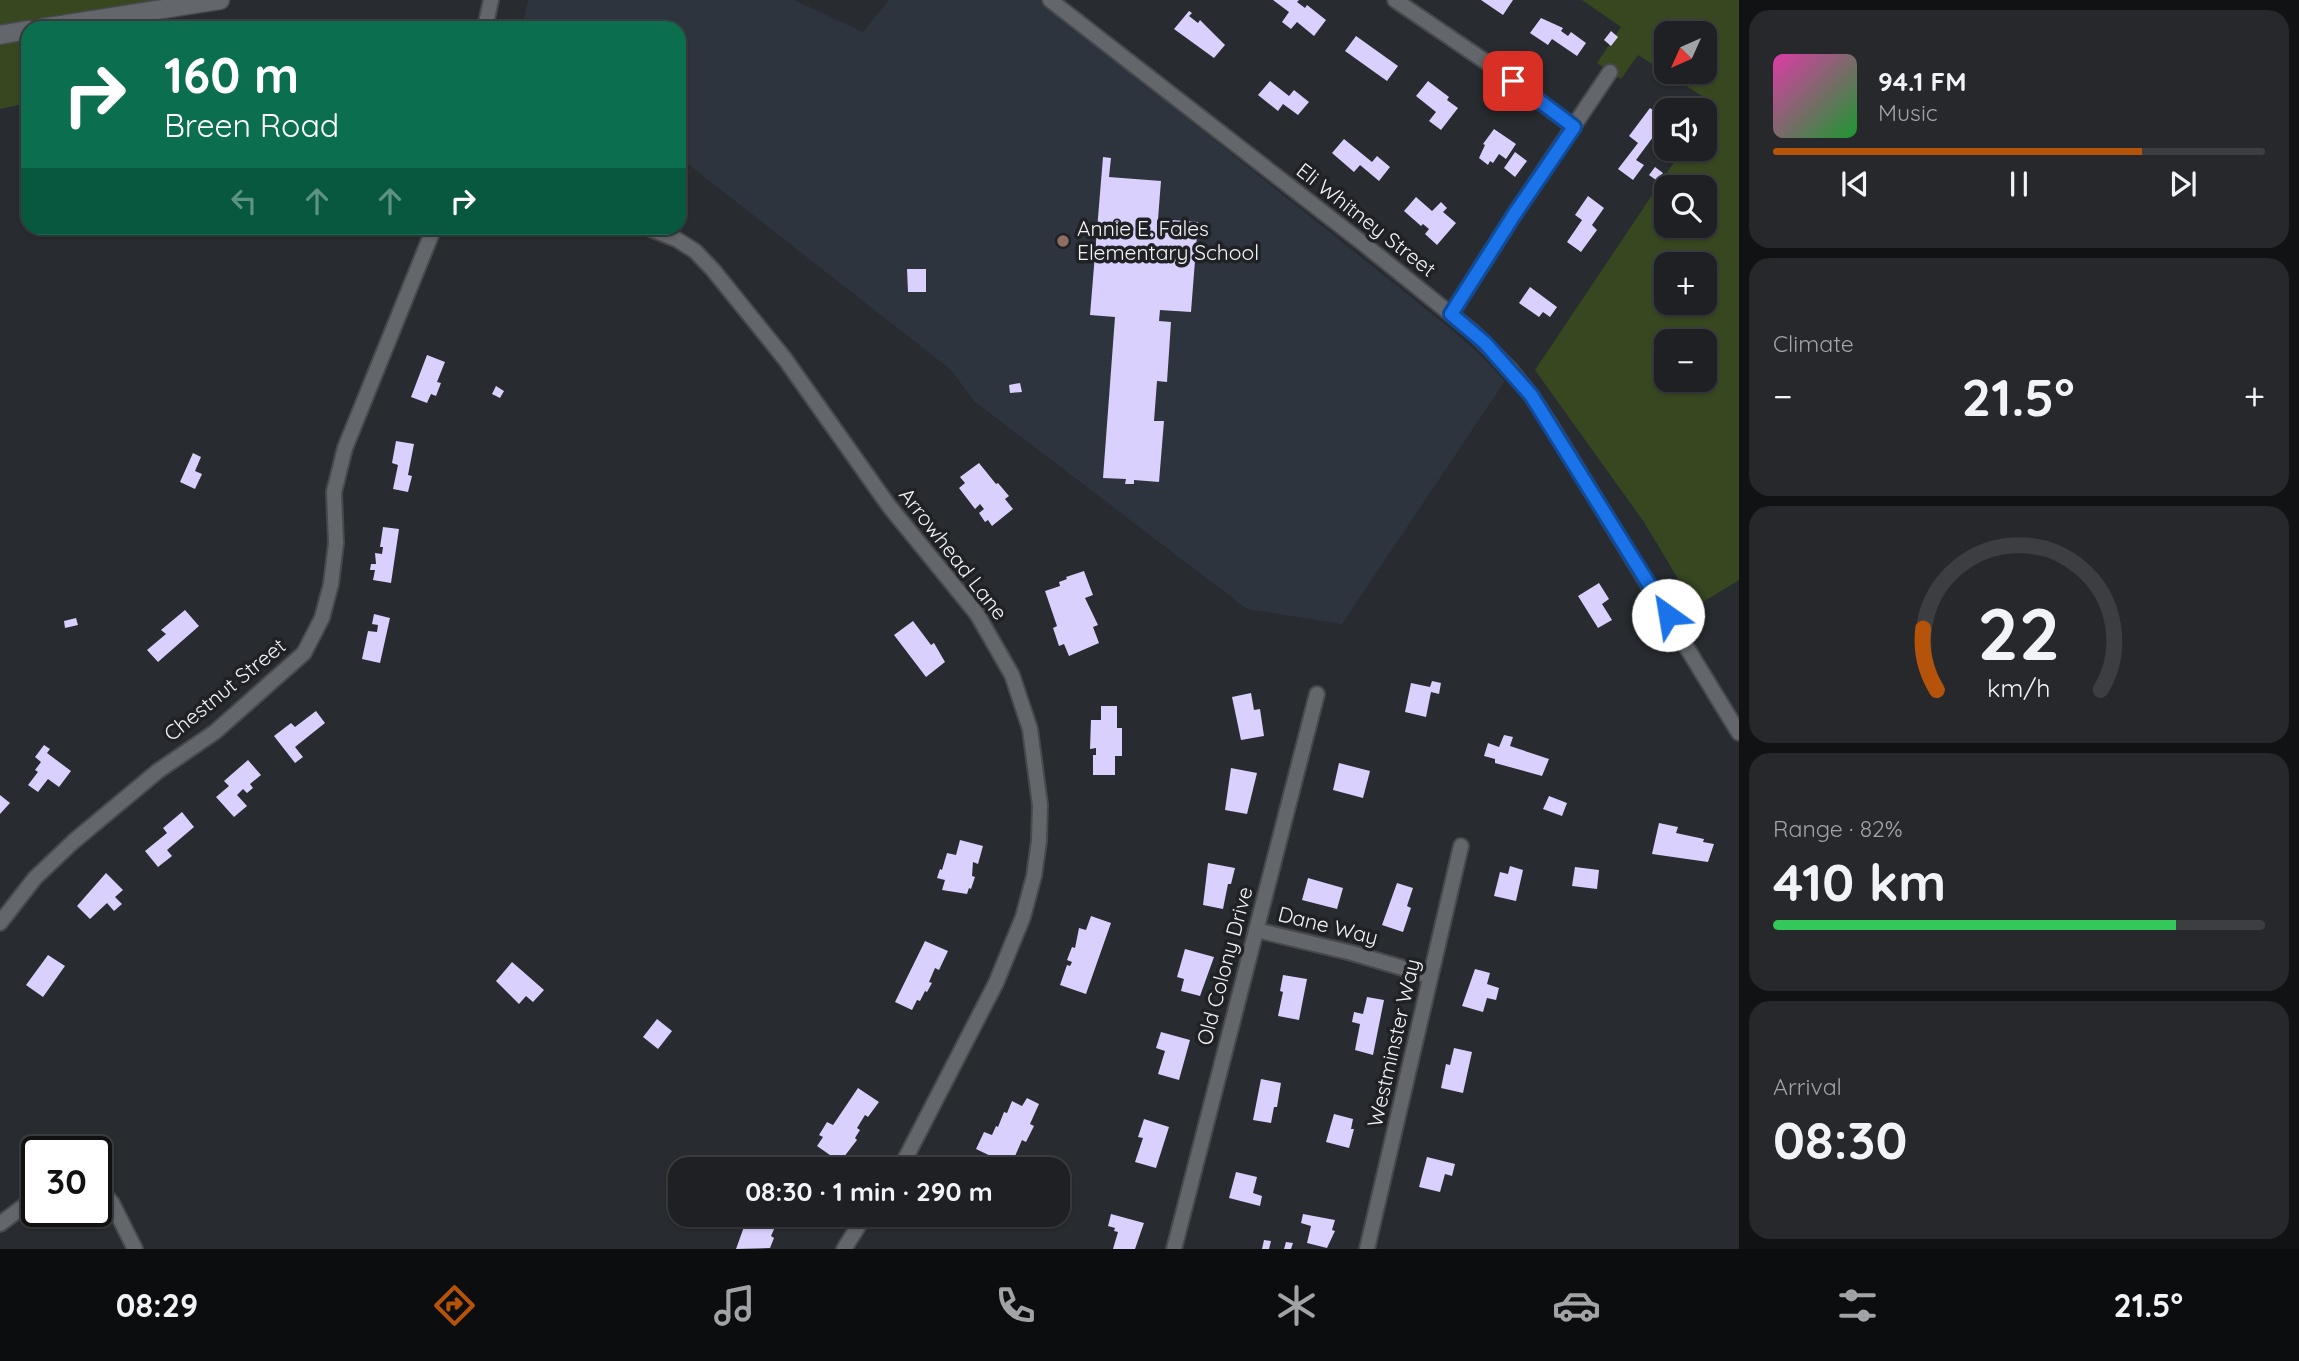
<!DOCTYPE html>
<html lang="en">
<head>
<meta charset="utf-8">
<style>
  :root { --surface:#1e2023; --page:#26282b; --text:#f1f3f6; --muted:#a1a3a6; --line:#3c3e41; --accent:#b45309 }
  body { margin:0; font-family:Quicksand,sans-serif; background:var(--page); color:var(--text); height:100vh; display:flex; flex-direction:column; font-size:26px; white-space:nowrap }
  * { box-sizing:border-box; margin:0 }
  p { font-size:23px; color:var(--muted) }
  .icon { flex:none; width:38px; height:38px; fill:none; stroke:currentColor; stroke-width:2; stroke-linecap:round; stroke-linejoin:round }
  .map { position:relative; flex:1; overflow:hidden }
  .sheet { display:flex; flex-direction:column; gap:10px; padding:10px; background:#101213; width:560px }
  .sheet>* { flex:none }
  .guide { position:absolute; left:21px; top:21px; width:665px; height:214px; border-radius:21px; box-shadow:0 2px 5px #0004,0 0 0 2px var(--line); background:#0b6e4f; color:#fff; overflow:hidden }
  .needle { width:46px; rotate:225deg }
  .tools { position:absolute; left:1654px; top:21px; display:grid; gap:14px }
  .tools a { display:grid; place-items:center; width:63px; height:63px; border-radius:14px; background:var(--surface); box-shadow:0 2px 5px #0004,0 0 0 2px var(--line); font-size:35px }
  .speed { position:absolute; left:21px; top:1136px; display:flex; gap:14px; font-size:35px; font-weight:700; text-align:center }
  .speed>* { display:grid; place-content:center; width:91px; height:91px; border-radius:50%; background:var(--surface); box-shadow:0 2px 5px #0004,0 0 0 2px var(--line); line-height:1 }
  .speed .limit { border:4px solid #111; border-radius:10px; background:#fff; color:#111 }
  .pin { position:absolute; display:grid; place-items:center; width:60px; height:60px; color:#fff; margin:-30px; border-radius:14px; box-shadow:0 4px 10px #0006 }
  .me { position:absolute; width:77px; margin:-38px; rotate:328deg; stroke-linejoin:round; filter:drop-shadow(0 0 5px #0008) }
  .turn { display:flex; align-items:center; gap:24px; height:147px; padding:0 28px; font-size:32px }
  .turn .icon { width:91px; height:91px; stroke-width:2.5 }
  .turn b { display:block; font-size:49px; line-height:60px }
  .lanes { display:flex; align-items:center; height:66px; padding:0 28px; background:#0003; justify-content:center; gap:35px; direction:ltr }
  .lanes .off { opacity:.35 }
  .big { font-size:52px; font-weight:700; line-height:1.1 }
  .sheet .card { flex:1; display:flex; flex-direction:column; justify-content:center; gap:10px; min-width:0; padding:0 24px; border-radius:21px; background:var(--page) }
  .sheet .dial { align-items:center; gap:0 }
  .dial svg { height:182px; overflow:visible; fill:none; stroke:var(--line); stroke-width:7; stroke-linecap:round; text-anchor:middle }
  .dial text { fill:var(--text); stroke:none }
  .song { display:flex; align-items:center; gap:21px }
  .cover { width:84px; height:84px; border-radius:10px; background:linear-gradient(135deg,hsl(320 70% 55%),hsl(130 70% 35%)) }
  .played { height:7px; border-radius:4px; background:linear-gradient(90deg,var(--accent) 75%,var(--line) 75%) }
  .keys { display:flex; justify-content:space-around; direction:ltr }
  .heat { display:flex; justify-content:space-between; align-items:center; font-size:38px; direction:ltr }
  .charge { height:10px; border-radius:5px; background:linear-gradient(90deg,#34c759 82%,var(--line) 0) }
  .trip { position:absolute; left:668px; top:1157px; width:402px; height:70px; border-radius:21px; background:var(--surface); box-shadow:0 2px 5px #0004,0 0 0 2px var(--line); font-weight:700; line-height:70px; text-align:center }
  .dock { display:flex; height:112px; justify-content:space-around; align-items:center; background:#0c0d0e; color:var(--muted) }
  .dock .icon { width:49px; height:49px }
  .dock .selected { color:var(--accent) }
  .dock b { font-size:32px; color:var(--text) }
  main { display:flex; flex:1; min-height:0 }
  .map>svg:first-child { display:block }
</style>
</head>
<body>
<main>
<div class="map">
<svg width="1739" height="1249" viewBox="0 0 1739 1249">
  <rect width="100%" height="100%" fill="#282b2f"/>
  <!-- built -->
  <polygon fill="#2e343d" points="528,0 794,0 863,32 889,0 1039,0 1446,325 1477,352 1505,381 1342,624 1247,609 974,401 951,370 679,157 679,28 522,28"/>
  <!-- green -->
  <g fill="#374821" fill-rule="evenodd">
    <polygon points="0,0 158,0 154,28 28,28 28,103 0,109"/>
    <path d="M1582,0h157v580l-44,27 -51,-85 -109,-152 148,-221h21l1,-33 8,-13 -75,-48 -17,24 -24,-16 24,-36zM1666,33h38v39h-38zM1666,187h38v39h-38zM1666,264h38v39h-38zM1666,341h38v39h-38z"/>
  </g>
  <!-- building -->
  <g fill="#dad0fd">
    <polygon points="1273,0 1299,0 1297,2 1305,8 1307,5 1326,20 1314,36 1297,22 1291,29 1282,22 1289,12"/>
    <polygon points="1481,0 1513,0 1503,15"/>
    <polygon points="1189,11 1192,13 1189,16 1198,23 1200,20 1225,45 1214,58 1174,29"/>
    <polygon points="1541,18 1563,28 1561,31 1568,36 1571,32 1586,43 1577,56 1552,39 1548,45 1530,33"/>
    <polygon points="1611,31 1618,37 1611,46 1604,40"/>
    <polygon points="1356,36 1398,66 1387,81 1345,51"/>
    <polygon points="1270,81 1289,96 1294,90 1309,102 1298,115 1283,104 1278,111 1258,95"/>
    <polygon points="1428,81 1449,97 1447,100 1458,108 1441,130 1429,121 1436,112 1416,96"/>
    <polygon points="1650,108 1663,117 1656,127 1659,129 1636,160 1644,165 1633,180 1618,169 1638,143 1629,136"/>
    <polygon points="1494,129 1516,144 1506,159 1499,154 1493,163 1490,161 1488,165 1479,158 1485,145 1483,144"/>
    <polygon points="1344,139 1372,162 1377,156 1390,167 1379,181 1360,165 1354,172 1332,153"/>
    <polygon points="1515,152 1527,161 1515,177 1504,168"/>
    <polygon points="1103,157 1111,158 1109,177 1161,181 1158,219 1198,222 1191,312 1160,310 1159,321 1171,322 1167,382 1157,381 1154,421 1164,421 1159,482 1134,480 1134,484 1125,484 1126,479 1103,478 1115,317 1090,315"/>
    <polygon points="1655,167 1663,173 1656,180 1649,175"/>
    <polygon points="1588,196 1604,208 1592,225 1597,230 1581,252 1567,242 1582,220 1575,215"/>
    <polygon points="1416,197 1432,211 1441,202 1447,208 1443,212 1456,223 1437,245 1425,234 1429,229 1423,224 1421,226 1404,211"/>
    <polygon points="907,269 926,269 926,292 908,292"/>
    <polygon points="1530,287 1557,307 1550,317 1543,312 1539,317 1519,303"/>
    <polygon points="427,355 445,362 437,382 441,383 436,396 431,394 427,403 411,397"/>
    <polygon points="1020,383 1022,392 1010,393 1009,385"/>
    <polygon points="496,386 504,391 500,398 492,394"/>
    <polygon points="396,441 414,444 408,475 412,476 408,492 393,489 398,465 392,463"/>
    <polygon points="193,453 201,457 195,471 202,474 195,489 180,482"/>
    <polygon points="979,463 996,484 998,483 1009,496 1005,499 1013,509 992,526 988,520 985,522 979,513 984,509 980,504 975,509 959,488 965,483 960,477"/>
    <polygon points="383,527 399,529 391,583 373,580 375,570 370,570 371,564 376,564 375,553 382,554 383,547 380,547"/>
    <polygon points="1084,571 1093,595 1085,598 1098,625 1093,627 1099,643 1069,656 1064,644 1059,646 1053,628 1057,626 1045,591 1060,586 1059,582 1067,579 1066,577"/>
    <polygon points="1599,583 1609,599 1602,604 1612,620 1598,628 1578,596"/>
    <polygon points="185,610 199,626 158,662 147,650 166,634 161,630"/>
    <polygon points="374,614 390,618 380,663 362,659 368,631 377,632 378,625 372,624"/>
    <polygon points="76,618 78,625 65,628 64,621"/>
    <polygon points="913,621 931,645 934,643 945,662 926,677 894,635"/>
    <polygon points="1432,681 1441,683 1439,694 1431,692 1426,717 1405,712 1411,683 1430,687"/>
    <polygon points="1251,693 1254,710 1260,709 1264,736 1241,740 1232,697"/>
    <polygon points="1101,706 1117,706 1117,728 1122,728 1122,756 1115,756 1115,775 1093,775 1093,755 1096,755 1096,748 1090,749 1091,720 1101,720"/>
    <polygon points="316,711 325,723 295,747 303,757 295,763 274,736 291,723 295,727"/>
    <polygon points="1504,735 1513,737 1510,746 1549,759 1542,776 1495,763 1495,759 1484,756 1488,743 1499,747"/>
    <polygon points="44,745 50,749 47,753 71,771 59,787 48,779 38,792 28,785 38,772 35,770 41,762 35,757"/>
    <polygon points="248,760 261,775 250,784 253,788 247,793 243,789 237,795 247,806 234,817 216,797 229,786 224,781"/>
    <polygon points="1339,763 1370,771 1363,798 1333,790"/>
    <polygon points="1231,768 1257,773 1247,814 1225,810"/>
    <polygon points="0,795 10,803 0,814"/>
    <polygon points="1549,796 1567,803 1562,816 1543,809"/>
    <polygon points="182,812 194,827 167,850 172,856 158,867 145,851 167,833 163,828"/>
    <polygon points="1659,823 1678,827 1676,833 1704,839 1703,842 1714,844 1708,862 1652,854"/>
    <polygon points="960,840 983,846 978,864 973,862 972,876 975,877 971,889 969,888 967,894 942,890 945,880 937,878 940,869 942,870 947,853 956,855"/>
    <polygon points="1208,863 1235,868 1231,884 1228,884 1223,909 1203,905"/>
    <polygon points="1510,866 1523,870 1516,901 1494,896 1500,872 1508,874"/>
    <polygon points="1575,867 1599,870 1597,889 1572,886"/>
    <polygon points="106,873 123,890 115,897 122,904 114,911 107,903 90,919 77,906"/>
    <polygon points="1308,878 1343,888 1337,909 1302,900"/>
    <polygon points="1397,883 1413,888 1407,906 1411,908 1403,932 1382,925"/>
    <polygon points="1091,916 1111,923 1086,994 1060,985 1067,965 1070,966 1072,962 1067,960 1072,947 1075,948 1079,928 1086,930"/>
    <polygon points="925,941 948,951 939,970 935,968 929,982 932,983 927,992 925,991 920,1001 917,1000 912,1010 895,1002"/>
    <polygon points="1185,949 1214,957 1200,996 1181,991 1184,979 1177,977"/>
    <polygon points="48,955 65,966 43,997 26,985"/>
    <polygon points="512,962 544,990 533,1002 526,996 519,1004 496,981"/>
    <polygon points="1475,969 1490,973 1487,984 1499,988 1496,1000 1487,998 1483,1012 1462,1006"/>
    <polygon points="1283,975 1307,979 1299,1020 1278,1016 1283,992 1280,991"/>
    <polygon points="1367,997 1384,1000 1373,1055 1355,1050 1360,1024 1352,1022 1354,1012 1363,1014"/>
    <polygon points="657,1019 672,1031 658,1049 643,1037"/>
    <polygon points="1161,1032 1190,1040 1179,1080 1158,1074 1165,1051 1156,1048"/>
    <polygon points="1454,1048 1472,1052 1463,1093 1441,1088 1446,1064 1450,1065"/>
    <polygon points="1261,1079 1281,1083 1277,1107 1274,1107 1271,1123 1253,1120"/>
    <polygon points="858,1088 879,1102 868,1117 865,1115 857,1128 860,1130 855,1138 857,1140 840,1162 817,1146 823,1137 819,1135 827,1122 833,1125"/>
    <polygon points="1027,1098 1039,1104 1030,1124 1034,1126 1026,1142 1022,1140 1013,1161 1001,1155 999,1160 976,1149 984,1132 992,1135 996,1126 998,1127 1004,1112 1007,1113 1012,1101 1022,1106"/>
    <polygon points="1334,1114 1353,1119 1351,1129 1354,1129 1349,1148 1326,1142"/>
    <polygon points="1144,1119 1169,1127 1156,1168 1135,1162 1143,1138 1138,1137"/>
    <polygon points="1427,1157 1455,1164 1452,1176 1445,1174 1440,1192 1419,1187"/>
    <polygon points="1236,1172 1257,1177 1253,1193 1262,1196 1260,1206 1229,1198"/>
    <polygon points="1111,1214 1144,1223 1135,1249 1113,1249 1118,1232 1114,1231 1115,1228 1108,1226"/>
    <polygon points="1303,1214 1335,1220 1332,1230 1335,1231 1327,1248 1307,1243 1311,1226 1301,1223"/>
    <polygon points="752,1216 775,1227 771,1236 774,1238 770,1248 736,1249 745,1224 748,1225"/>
    <polygon points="1264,1240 1271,1241 1269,1249 1262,1249"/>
    <polygon points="1286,1242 1293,1243 1291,1249 1284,1249"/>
  </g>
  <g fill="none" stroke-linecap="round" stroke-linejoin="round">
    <!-- minor casing -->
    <g stroke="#47494d" stroke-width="18">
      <g id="minor">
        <polyline points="1050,0 1365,245 1473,332 1509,368 1531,395 1553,429 1739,733"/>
        <polyline points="1395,0 1492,66 1574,127"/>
        <polyline points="485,28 491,0"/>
        <polyline points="648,228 676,239 695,251 714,271 785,359 889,506 977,614 1012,675 1030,729 1040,805 1039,841 1034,876 1023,917 996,983 900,1169"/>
        <polyline points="1451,314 1514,215 1610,72"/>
        <polyline points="0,923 35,878 74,841 158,771 215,732 304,653 322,618 331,584 336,543 334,492 345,448 434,228"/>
        <polyline points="1256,930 1352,953 1430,976"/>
        <polyline points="96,1184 112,1203 135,1249"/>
        <polyline points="0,1224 37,1196"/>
        <polyline points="844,1249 866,1214"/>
        <polyline points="1174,1249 1317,694"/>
        <polyline points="1367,1249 1461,846"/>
      </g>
    </g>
    <!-- tertiary casing -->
    <g stroke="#47494d" stroke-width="21">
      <g id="tertiary">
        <polyline points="42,28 220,0"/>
        <polyline points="0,35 28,30"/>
      </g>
    </g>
    <!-- minor -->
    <use href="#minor" stroke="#63666a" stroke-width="14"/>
    <!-- tertiary -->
    <use href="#tertiary" stroke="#63666a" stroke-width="18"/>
  </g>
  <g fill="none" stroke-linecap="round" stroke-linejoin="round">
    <!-- route casing -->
    <g stroke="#114b97" stroke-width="18">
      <polyline id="route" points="1513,81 1574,127 1514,215 1451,314 1485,343 1531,395 1668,615"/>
    </g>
    <!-- route -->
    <use href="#route" stroke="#1a73e8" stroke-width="12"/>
  </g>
  <!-- markers -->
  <circle fill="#8d6e63" stroke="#1f2125" stroke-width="2.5" cx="1063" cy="241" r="7"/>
  <g text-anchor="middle" stroke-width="7" stroke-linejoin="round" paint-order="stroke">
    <!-- street labels -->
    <g font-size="21" fill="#f2f4f6" stroke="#1f2125">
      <text transform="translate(1366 220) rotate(38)" y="7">Eli Whitney Street</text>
      <text transform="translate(953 554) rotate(52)" y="7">Arrowhead Lane</text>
      <text transform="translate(225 690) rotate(-39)" y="7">Chestnut Street</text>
      <text transform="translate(1328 926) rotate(14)" y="7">Dane Way</text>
      <text transform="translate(1225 966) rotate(-75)" y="7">Old Colony Drive</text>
      <text transform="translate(1394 1043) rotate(-77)" y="7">Westminster Way</text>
    </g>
    <!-- poi labels -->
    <g font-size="21" fill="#f2f4f6" stroke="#1f2125" text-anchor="start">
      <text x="1077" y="236">Annie E. Fales<tspan x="1077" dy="24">Elementary School</tspan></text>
    </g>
  </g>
</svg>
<div class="tools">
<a><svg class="needle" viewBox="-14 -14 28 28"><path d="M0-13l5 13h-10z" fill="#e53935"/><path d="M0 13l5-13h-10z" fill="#a1a3a6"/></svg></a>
<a><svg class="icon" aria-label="sound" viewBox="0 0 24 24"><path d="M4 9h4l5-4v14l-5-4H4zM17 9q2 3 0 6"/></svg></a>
<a><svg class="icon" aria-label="search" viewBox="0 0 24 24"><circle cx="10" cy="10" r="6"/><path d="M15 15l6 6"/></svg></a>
<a>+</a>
<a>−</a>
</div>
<div class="speed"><div class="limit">30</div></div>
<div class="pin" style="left:1513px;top:81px;background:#d93025"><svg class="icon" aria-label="arrive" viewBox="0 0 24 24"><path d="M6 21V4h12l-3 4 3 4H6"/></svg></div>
<svg class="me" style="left:1668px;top:615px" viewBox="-20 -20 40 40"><circle r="19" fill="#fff"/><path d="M0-13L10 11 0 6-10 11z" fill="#1a73e8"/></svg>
<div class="trip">08:30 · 1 min · 290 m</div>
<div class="guide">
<div class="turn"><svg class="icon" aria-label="right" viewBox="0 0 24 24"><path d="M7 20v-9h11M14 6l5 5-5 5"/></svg><div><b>160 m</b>Breen Road</div></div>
<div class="lanes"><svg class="icon off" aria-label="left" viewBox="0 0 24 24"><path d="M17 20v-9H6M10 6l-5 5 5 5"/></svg><svg class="icon off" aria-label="ahead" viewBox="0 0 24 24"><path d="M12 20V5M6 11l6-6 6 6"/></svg><svg class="icon off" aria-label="ahead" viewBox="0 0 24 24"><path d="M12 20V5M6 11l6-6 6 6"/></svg><svg class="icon" aria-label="right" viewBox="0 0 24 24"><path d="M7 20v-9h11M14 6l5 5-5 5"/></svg></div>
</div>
</div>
<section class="sheet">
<div class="card">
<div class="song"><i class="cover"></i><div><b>94.1 FM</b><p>Music</p></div></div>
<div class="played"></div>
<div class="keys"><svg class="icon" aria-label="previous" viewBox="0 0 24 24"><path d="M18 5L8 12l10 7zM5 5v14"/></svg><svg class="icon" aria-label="pause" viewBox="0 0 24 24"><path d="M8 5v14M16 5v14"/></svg><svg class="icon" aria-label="next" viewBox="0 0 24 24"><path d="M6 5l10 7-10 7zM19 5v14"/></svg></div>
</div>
<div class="card"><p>Climate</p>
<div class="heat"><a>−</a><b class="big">21.5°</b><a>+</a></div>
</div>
<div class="card dial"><svg viewBox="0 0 100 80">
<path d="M14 69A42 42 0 1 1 86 69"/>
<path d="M14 69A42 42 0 0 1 8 42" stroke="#b45309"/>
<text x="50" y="56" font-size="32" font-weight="700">22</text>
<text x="50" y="72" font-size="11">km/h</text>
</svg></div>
<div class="card"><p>Range · 82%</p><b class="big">410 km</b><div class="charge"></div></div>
<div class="card"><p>Arrival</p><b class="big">08:30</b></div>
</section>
</main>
<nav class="dock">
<b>08:29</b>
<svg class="icon selected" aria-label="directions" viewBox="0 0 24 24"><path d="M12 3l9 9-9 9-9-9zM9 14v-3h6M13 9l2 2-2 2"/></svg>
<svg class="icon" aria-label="music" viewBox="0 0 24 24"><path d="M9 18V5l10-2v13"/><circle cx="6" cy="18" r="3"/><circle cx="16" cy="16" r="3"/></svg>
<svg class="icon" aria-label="phone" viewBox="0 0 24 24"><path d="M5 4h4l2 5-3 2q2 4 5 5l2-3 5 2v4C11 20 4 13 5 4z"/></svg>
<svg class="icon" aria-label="climate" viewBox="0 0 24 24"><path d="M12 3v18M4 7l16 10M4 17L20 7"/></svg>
<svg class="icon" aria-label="car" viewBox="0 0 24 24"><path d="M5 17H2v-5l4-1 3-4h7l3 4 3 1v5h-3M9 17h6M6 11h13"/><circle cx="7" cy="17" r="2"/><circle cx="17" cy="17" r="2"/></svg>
<svg class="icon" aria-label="filters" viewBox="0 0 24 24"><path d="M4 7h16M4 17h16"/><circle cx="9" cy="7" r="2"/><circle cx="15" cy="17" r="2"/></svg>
<b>21.5°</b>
</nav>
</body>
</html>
